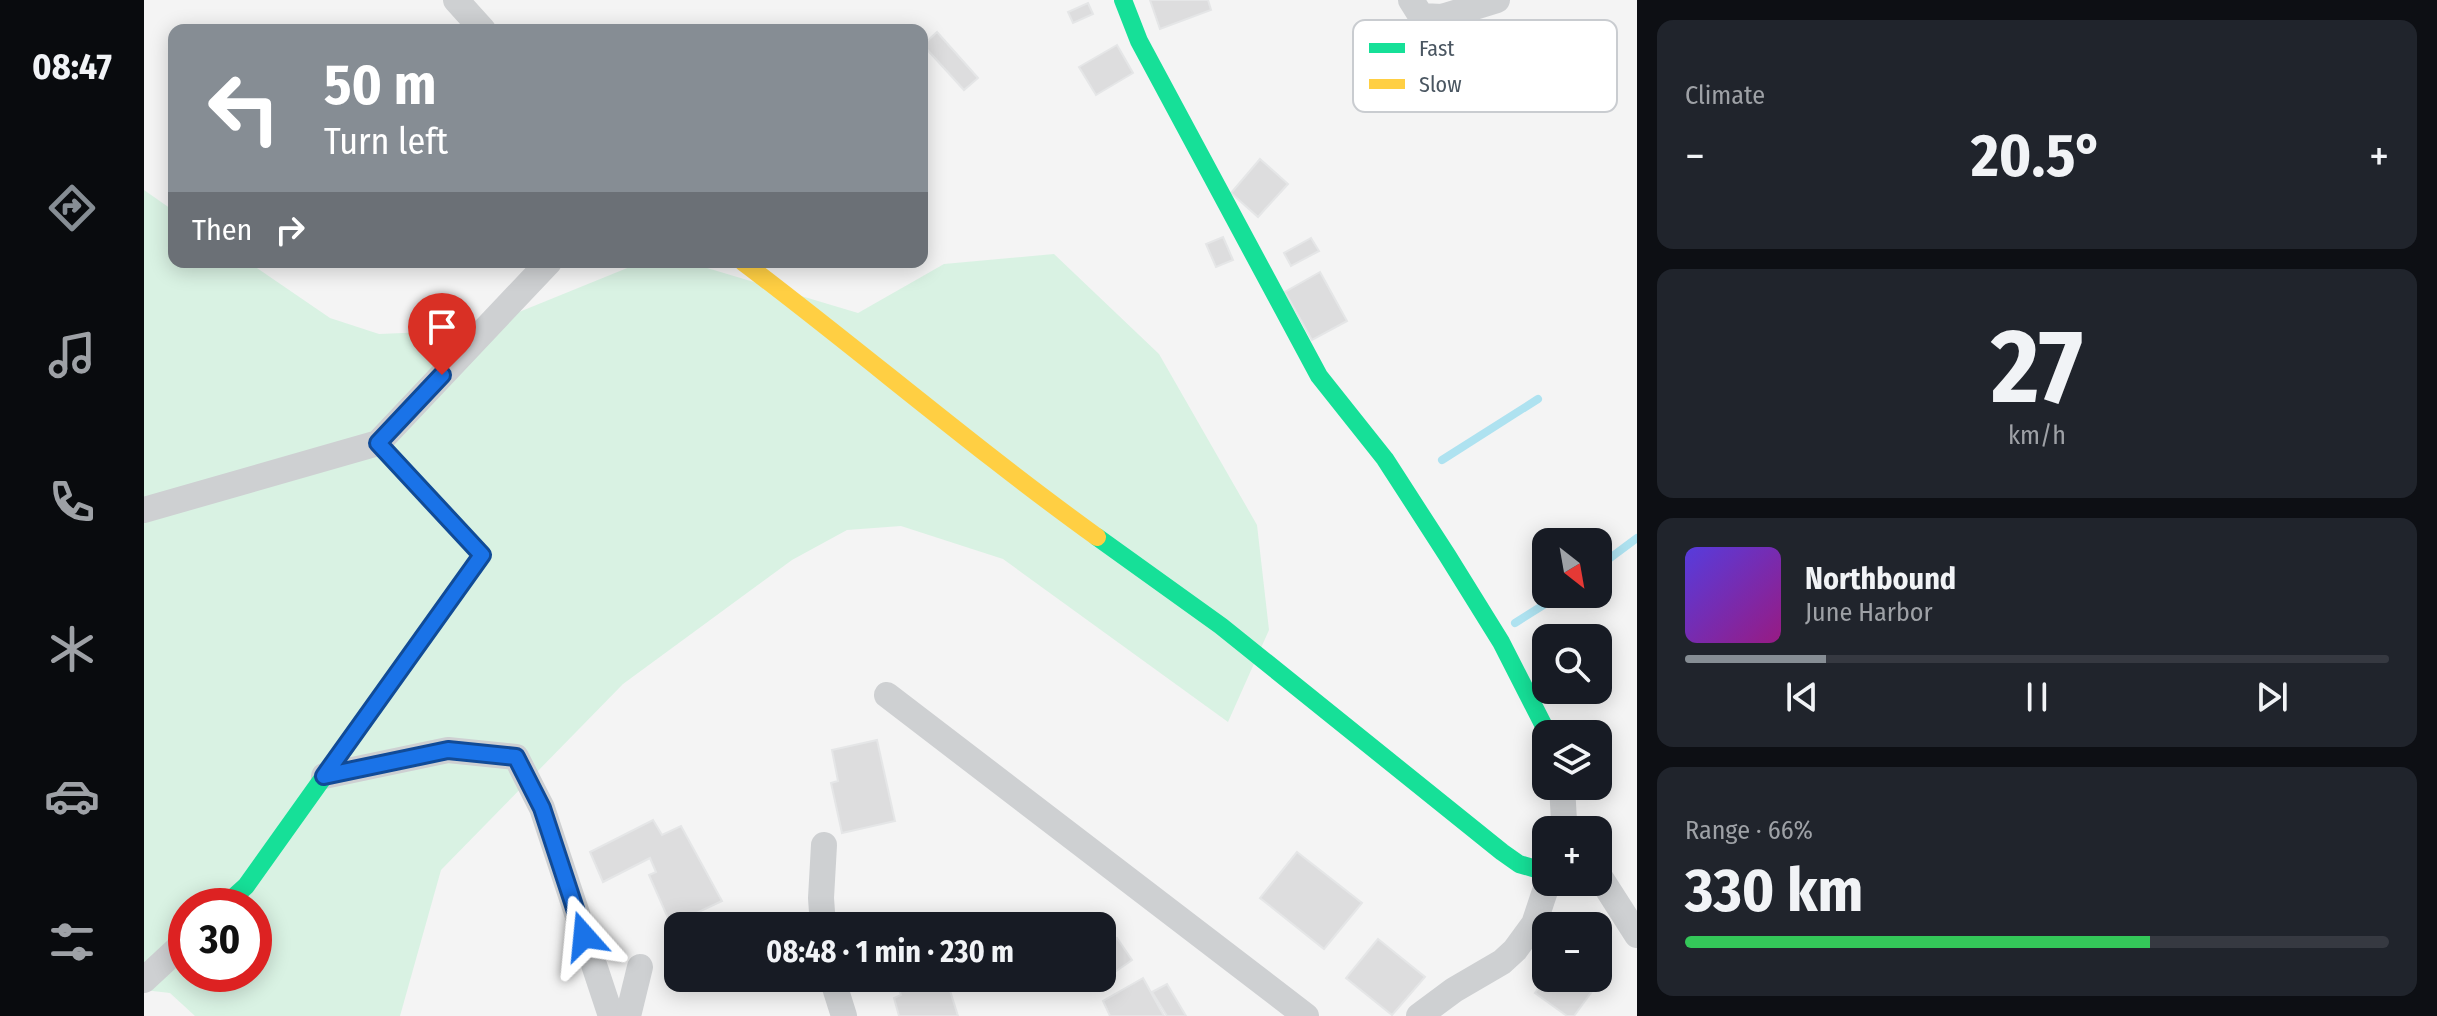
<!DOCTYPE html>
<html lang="en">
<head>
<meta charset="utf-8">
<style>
  :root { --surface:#171b24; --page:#20242c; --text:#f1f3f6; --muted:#9ea1a6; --line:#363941; --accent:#868d94 }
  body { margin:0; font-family:"Fira Sans Condensed",sans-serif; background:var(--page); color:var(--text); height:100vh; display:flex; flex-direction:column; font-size:30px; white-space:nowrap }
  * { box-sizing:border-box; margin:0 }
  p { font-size:26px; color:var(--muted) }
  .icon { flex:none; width:44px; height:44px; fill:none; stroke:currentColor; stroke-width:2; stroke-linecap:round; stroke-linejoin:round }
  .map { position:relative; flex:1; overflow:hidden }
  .drawer { display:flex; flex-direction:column; gap:20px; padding:20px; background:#0d0f14; width:800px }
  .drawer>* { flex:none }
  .top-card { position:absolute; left:24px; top:24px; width:760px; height:244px; border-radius:16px; box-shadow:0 4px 20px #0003; background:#868d94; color:#fff; overflow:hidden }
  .needle { width:52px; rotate:149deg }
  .controls { position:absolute; left:1388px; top:528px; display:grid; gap:16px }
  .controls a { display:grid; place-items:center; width:80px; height:80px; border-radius:16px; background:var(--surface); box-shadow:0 4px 20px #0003; font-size:40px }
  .speed { position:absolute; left:24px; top:888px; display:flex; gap:16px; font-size:40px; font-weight:700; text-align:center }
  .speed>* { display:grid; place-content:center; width:104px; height:104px; border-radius:50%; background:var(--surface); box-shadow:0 4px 20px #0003; line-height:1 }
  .speed .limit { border:12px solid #d22; background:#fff; color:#111 }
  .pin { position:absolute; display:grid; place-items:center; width:68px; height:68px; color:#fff; margin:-82px -34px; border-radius:50% 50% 50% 0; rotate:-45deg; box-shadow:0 0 8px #0007 }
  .pin .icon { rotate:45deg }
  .me { position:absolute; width:88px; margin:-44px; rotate:342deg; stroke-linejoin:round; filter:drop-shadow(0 0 6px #0008) }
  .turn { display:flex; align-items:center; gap:28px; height:168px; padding:0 24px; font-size:36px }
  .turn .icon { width:104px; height:104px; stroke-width:2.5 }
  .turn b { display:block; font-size:56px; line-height:68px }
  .then { display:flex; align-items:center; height:76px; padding:0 24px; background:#0003; gap:16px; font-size:30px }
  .big { font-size:60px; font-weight:700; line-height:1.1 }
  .drawer .card { flex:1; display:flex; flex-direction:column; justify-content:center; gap:12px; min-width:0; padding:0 28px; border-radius:16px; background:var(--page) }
  .drawer .dial { align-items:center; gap:0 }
  .dial b { font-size:104px; line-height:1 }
  .song { display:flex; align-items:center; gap:24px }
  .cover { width:96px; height:96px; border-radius:12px; background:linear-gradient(135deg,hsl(250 70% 55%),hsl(310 70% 35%)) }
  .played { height:8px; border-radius:4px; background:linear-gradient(90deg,var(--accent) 20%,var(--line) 20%) }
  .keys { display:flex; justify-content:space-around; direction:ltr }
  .heat { display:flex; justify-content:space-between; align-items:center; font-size:44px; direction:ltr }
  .charge { height:12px; border-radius:6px; background:linear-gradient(90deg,#34c759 66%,var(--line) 0) }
  .trip { position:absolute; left:520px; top:912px; width:452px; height:80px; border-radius:16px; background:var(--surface); box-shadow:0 4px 20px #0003; font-weight:700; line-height:80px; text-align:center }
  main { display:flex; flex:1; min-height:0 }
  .tabs { display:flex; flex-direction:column; width:144px; justify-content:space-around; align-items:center; background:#090b0e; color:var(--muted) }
  .tabs .icon { width:56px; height:56px }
  .tabs .selected { color:var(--accent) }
  .tabs b { font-size:36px; color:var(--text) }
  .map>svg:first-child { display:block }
</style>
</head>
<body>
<main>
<nav class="tabs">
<b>08:47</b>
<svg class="icon selected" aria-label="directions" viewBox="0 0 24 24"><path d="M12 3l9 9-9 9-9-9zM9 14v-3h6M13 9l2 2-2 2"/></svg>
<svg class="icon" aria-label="music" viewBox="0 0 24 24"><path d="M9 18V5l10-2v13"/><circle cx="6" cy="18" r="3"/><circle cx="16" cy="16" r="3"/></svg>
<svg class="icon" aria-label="phone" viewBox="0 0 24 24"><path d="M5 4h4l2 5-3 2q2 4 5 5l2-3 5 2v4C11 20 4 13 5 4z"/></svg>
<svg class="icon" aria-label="climate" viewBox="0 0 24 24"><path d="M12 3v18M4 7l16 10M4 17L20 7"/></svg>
<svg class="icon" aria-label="car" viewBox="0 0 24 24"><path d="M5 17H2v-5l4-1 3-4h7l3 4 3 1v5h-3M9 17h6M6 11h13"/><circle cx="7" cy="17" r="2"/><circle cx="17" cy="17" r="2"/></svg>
<svg class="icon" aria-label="filters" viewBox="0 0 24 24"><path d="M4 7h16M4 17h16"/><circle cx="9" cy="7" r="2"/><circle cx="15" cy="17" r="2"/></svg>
</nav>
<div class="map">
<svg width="1493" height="1016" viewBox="0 0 1493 1016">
  <rect width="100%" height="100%" fill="#f4f4f4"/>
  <!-- green -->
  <path fill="#d9f2e3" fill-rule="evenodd" d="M0,190l30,21v51h74l82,56 49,16 96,-4 167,-68h45l171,51 86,-49 110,-10 105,100 98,171 12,105 -41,92 -225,-163 -102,-33 -54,4 -55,30 -169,124 -182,186 -41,146h-205l-25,-23 -26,-3zM42,906h68v68h-68z"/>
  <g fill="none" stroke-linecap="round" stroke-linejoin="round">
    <!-- stream -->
    <g stroke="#aee2f0" stroke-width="8">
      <polyline points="1298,460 1394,399"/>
      <polyline points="1454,567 1493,538"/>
      <polyline points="1371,623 1417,594"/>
    </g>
  </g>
  <!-- building -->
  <g fill="#ddddde" stroke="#e5e6e7" stroke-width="2">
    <polygon points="1006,0 1064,0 1067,10 1016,29"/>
    <polygon points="944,3 949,14 929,23 924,12"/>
    <polygon points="793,32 834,78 820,90 779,45"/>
    <polygon points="973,45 989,73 952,95 935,67"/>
    <polygon points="1116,159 1144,184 1114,217 1087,193"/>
    <polygon points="1079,237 1089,260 1072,267 1062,244"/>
    <polygon points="1167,238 1175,251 1147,266 1140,253"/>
    <polygon points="1176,272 1203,321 1168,340 1141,292"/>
    <polygon points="733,740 751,821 698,833 687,783 694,781 688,750"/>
    <polygon points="509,820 518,835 537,826 578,901 527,925 505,875 512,872 506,858 459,882 446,852"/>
    <polygon points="1153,852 1218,903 1180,949 1116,898"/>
    <polygon points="973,938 988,960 955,983 952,978 958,978 958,949"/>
    <polygon points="1234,939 1281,977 1248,1015 1202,978"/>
    <polygon points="1454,966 1462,972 1430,1016 1423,1016 1391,993 1402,977 1454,978"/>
    <polygon points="751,978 802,978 814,1016 755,1016 750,998 757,995"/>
    <polygon points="999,978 1020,1016 966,1016 959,1001"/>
    <polygon points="1023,984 1042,1016 1023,1016 1008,992"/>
  </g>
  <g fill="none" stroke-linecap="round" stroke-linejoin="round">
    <!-- street -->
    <g stroke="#ced0d2" stroke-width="26">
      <polyline points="312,0 339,30"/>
      <polyline points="1267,0 1277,16 1298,17 1353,0"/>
      <polyline points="0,510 234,443 405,262"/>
      <polyline points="743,695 1162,1016"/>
      <polyline points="180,776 304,750 372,757 398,808 467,1016"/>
      <polyline points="1417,830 1420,821 1418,786"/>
      <polyline points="1454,874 1493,935"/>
      <polyline points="679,926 677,898 680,845"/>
      <polyline points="688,978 700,1016"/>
      <polyline points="0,980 42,941"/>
      <polyline points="484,1016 496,967"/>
      <polyline points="1275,1016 1310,990 1358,962 1371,950 1390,924 1404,882"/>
    </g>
    <!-- fast -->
    <g stroke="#16e098" stroke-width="18">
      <polyline points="979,0 995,41 1175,376 1241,459 1303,555 1357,642 1404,734"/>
      <polyline points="953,537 1077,626 1358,852 1375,864 1402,872"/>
      <polyline points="80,906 102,886 338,555 234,443"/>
    </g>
    <!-- slow -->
    <path stroke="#ffcf43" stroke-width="18" d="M599,262c119,90 233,188 354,275"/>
  </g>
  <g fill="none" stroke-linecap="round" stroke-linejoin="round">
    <!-- route casing -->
    <g stroke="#114b97" stroke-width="20">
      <polyline id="route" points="298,375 234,443 338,555 180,776 304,750 372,757 398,808 440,936"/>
    </g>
    <!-- route -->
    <use href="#route" stroke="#1a73e8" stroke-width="14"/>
  </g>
  <!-- legend -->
  <rect x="1209" y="20" width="264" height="92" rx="12" fill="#fff" stroke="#c9ccd0" stroke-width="2"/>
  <rect x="1225" y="43" width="36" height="10" fill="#16e098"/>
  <rect x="1225" y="79" width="36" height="10" fill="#ffcf43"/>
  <g font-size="22" fill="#4a5661">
    <text x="1275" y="56">Fast</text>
    <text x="1275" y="92">Slow</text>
  </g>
</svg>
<div class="controls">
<a><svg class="needle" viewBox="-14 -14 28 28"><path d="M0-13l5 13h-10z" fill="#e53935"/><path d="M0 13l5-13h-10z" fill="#9ea1a6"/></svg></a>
<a><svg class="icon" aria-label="search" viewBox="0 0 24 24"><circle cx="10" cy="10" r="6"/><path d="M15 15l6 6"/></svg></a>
<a><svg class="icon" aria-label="layers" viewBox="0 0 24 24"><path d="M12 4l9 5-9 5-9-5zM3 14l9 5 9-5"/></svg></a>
<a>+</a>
<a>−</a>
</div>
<div class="speed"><div class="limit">30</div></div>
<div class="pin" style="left:298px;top:375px;background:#d93025"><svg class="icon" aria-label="arrive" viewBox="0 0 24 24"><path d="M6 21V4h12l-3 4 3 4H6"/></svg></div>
<svg class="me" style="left:440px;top:936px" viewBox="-20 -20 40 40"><path d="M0-17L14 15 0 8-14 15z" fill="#1a73e8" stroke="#fff" stroke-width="4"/></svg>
<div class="trip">08:48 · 1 min · 230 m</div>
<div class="top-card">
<div class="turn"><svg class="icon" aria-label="left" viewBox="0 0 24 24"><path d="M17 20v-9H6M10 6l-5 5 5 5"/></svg><div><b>50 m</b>Turn left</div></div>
<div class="then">Then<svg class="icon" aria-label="right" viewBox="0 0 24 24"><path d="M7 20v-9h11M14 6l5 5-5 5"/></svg></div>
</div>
</div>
<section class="drawer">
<div class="card"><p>Climate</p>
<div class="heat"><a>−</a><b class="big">20.5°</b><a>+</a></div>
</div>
<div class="card dial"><b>27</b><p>km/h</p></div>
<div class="card">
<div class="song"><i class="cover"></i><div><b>Northbound</b><p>June Harbor</p></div></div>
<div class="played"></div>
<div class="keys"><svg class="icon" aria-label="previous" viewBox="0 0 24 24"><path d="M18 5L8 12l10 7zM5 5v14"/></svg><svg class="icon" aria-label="pause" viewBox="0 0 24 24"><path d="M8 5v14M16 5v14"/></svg><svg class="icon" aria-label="next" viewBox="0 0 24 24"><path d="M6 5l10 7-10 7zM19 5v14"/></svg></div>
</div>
<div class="card"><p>Range · 66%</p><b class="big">330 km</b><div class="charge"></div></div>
</section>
</main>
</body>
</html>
